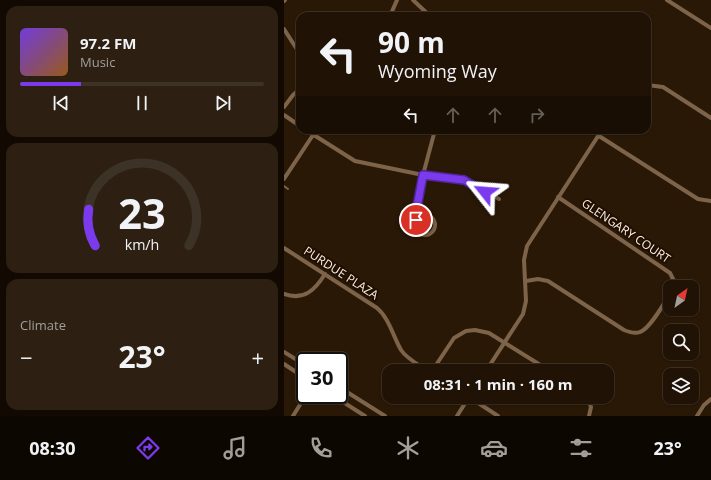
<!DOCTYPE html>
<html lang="en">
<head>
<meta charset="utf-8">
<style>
  :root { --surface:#201204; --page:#2d2013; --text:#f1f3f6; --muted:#a29e9a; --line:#3d3226; --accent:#7c3aed }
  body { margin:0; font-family:"Open Sans",sans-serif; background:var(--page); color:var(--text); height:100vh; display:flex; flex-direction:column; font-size:15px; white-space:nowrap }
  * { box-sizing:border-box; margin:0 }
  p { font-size:13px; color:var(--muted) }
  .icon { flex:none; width:22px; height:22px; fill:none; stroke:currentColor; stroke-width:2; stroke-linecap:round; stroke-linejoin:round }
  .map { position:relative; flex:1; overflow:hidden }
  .details { display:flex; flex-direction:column; gap:6px; padding:6px; background:#120a02; width:284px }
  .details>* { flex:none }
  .hud { position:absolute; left:12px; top:12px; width:355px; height:122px; border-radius:12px; box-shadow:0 1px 3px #0004,0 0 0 1px var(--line); background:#201204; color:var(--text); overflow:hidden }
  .needle { width:26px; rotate:33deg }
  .controls { position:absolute; left:379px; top:280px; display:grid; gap:8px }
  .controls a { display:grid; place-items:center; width:36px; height:36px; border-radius:8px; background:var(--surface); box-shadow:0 1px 3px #0004,0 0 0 1px var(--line); font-size:20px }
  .speed { position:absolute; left:12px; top:352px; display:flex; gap:8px; font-size:20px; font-weight:700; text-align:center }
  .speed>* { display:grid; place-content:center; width:52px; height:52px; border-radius:50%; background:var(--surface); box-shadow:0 1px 3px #0004,0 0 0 1px var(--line); line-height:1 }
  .speed .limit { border:2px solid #111; border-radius:6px; background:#fff; color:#111 }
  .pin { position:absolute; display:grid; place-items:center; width:34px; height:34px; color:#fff; margin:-17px; border:2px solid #fff; border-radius:50%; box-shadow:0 1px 4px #0007 }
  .me { position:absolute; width:44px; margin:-22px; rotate:298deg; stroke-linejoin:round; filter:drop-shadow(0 0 3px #0008) }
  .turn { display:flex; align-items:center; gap:14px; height:84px; padding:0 16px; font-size:18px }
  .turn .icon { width:52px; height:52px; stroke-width:2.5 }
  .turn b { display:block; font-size:28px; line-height:34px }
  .lanes { display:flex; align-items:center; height:38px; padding:0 16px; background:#0003; justify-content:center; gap:20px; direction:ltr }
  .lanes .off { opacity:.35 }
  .big { font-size:30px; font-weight:700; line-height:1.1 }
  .details .card { flex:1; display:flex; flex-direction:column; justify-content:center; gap:6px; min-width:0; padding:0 14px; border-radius:12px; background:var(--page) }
  .details .dial { align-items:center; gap:0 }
  .dial svg { height:104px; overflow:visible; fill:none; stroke:var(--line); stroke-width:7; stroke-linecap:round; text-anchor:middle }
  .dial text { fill:var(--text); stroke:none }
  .song { display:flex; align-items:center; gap:12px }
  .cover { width:48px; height:48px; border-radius:6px; background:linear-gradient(135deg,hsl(260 70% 55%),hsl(30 70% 35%)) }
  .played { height:4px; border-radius:2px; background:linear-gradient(90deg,var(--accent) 25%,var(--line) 25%) }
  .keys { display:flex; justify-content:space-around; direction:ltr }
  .heat { display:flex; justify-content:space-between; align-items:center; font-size:22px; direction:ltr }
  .trip { position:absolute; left:98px; top:364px; width:232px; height:40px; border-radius:12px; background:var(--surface); box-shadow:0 1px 3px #0004,0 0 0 1px var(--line); font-weight:700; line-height:40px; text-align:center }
  .dock { display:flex; height:64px; justify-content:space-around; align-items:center; background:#0d0702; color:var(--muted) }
  .dock .icon { width:28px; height:28px }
  .dock .active { color:var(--accent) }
  .dock b { font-size:18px; color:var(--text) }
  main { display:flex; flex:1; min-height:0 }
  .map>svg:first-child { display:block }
</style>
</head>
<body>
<main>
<section class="details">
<div class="card">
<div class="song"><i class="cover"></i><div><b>97.2 FM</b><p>Music</p></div></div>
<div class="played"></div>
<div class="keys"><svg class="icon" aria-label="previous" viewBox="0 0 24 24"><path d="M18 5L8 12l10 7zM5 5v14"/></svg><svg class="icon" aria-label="pause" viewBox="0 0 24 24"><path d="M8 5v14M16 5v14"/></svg><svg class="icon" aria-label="next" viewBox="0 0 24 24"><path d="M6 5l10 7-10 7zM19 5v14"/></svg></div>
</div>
<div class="card dial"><svg viewBox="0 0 100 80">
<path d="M14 69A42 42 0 1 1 86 69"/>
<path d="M14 69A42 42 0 0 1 9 41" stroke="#7c3aed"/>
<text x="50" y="56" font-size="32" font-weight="700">23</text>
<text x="50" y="72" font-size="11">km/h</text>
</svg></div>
<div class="card"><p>Climate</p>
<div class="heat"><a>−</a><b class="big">23°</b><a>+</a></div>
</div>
</section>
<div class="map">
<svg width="427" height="416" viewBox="0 0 427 416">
  <rect width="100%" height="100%" fill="#2a1806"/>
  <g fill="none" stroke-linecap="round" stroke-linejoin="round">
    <!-- lane -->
    <polyline stroke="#7d634a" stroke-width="2" points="0,186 4,189"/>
    <!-- street -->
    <g stroke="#7d634a" stroke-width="4">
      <polyline points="129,0 146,16"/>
      <polyline points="383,0 427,28"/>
      <polyline points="0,1 1,0"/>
      <polyline points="106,16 113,0"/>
      <polyline points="0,29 16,54"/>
      <polyline points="363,85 379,87 427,118"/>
      <polyline points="0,107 9,95 16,89"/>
      <polyline points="0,115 16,126"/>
      <polyline points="22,130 71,161 139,175 180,180 215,199"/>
      <polyline points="315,136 414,199 427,201"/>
      <polyline points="0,179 29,135"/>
      <polyline points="274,197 386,273 390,281 389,287"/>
      <circle cx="141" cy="225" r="10"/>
      <polyline points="135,217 133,207 139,175 151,130"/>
      <path d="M0,248l93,60c12,10 16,28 24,42 6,9 18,15 27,21"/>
      <path d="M242,281l12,-2 10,2 76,49c5,2 11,4 16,2 10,-3 24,-29 30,-38"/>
      <path d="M0,294c20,7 31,-4 41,-20"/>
      <polyline points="0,352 21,365"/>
      <polyline points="0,364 21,378"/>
      <polyline points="148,371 170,338 182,331 191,330 205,333 266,371"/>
      <polyline points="202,371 239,314 242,301 240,260 243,246 318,130"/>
      <polyline points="55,387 101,416"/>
      <polyline points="48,395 81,416"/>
      <polyline points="185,397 214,416"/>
      <polyline points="303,397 307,407 305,416"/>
      <polyline points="9,416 22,395"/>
      <polyline points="173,416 185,397"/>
      <polyline points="413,416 420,405 427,399"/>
    </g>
  </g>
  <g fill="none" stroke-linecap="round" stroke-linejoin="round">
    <!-- route casing -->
    <g stroke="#51269a" stroke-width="10">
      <polyline id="route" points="132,220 135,217 133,207 139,175 180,180 201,192"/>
    </g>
    <!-- route -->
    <use href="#route" stroke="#7c3aed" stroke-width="7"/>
  </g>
  <g text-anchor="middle" stroke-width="4" stroke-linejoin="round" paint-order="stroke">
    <!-- street labels -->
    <g font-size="12" fill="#fbeee3" stroke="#200f01">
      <text transform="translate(342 231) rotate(34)" y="4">GLENGARY COURT</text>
      <text transform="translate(57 273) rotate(33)" y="4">PURDUE PLAZA</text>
    </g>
  </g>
</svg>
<div class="controls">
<a><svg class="needle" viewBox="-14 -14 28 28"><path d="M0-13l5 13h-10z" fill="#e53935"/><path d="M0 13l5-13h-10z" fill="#a29e9a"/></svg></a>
<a><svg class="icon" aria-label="search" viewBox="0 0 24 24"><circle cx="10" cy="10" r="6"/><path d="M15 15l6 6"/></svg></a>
<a><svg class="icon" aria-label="layers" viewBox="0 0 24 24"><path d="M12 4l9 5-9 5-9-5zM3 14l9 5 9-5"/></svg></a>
</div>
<div class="speed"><div class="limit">30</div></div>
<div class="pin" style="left:132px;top:220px;background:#d93025"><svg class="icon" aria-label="arrive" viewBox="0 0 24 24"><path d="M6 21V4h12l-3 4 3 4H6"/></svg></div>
<svg class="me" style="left:201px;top:192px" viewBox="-20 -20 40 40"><path d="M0-17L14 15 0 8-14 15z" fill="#7c3aed" stroke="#fff" stroke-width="4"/></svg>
<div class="trip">08:31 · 1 min · 160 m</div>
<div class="hud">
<div class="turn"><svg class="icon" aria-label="left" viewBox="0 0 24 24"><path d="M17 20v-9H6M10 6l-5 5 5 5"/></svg><div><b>90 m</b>Wyoming Way</div></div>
<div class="lanes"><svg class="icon" aria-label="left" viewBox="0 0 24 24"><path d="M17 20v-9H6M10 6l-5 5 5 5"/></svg><svg class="icon off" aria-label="ahead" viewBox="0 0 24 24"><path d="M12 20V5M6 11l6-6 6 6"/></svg><svg class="icon off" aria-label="ahead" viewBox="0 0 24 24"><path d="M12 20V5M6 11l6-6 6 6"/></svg><svg class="icon off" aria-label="right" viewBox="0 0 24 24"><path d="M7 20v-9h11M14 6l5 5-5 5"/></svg></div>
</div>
</div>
</main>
<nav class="dock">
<b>08:30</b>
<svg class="icon active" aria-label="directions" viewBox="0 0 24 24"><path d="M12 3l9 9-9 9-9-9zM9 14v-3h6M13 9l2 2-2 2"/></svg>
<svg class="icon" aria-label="music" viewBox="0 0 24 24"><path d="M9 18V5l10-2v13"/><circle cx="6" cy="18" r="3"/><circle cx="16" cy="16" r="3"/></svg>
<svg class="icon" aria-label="phone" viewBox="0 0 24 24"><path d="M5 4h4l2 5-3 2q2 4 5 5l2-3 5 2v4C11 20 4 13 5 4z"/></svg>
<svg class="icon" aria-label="climate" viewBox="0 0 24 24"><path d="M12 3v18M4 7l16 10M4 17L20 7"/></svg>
<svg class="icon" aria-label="car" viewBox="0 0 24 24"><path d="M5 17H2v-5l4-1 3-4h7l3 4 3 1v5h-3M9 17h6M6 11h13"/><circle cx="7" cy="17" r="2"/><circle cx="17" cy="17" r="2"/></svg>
<svg class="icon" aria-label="filters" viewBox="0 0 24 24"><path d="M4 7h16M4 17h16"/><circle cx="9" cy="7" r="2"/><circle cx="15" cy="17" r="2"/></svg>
<b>23°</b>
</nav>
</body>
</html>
